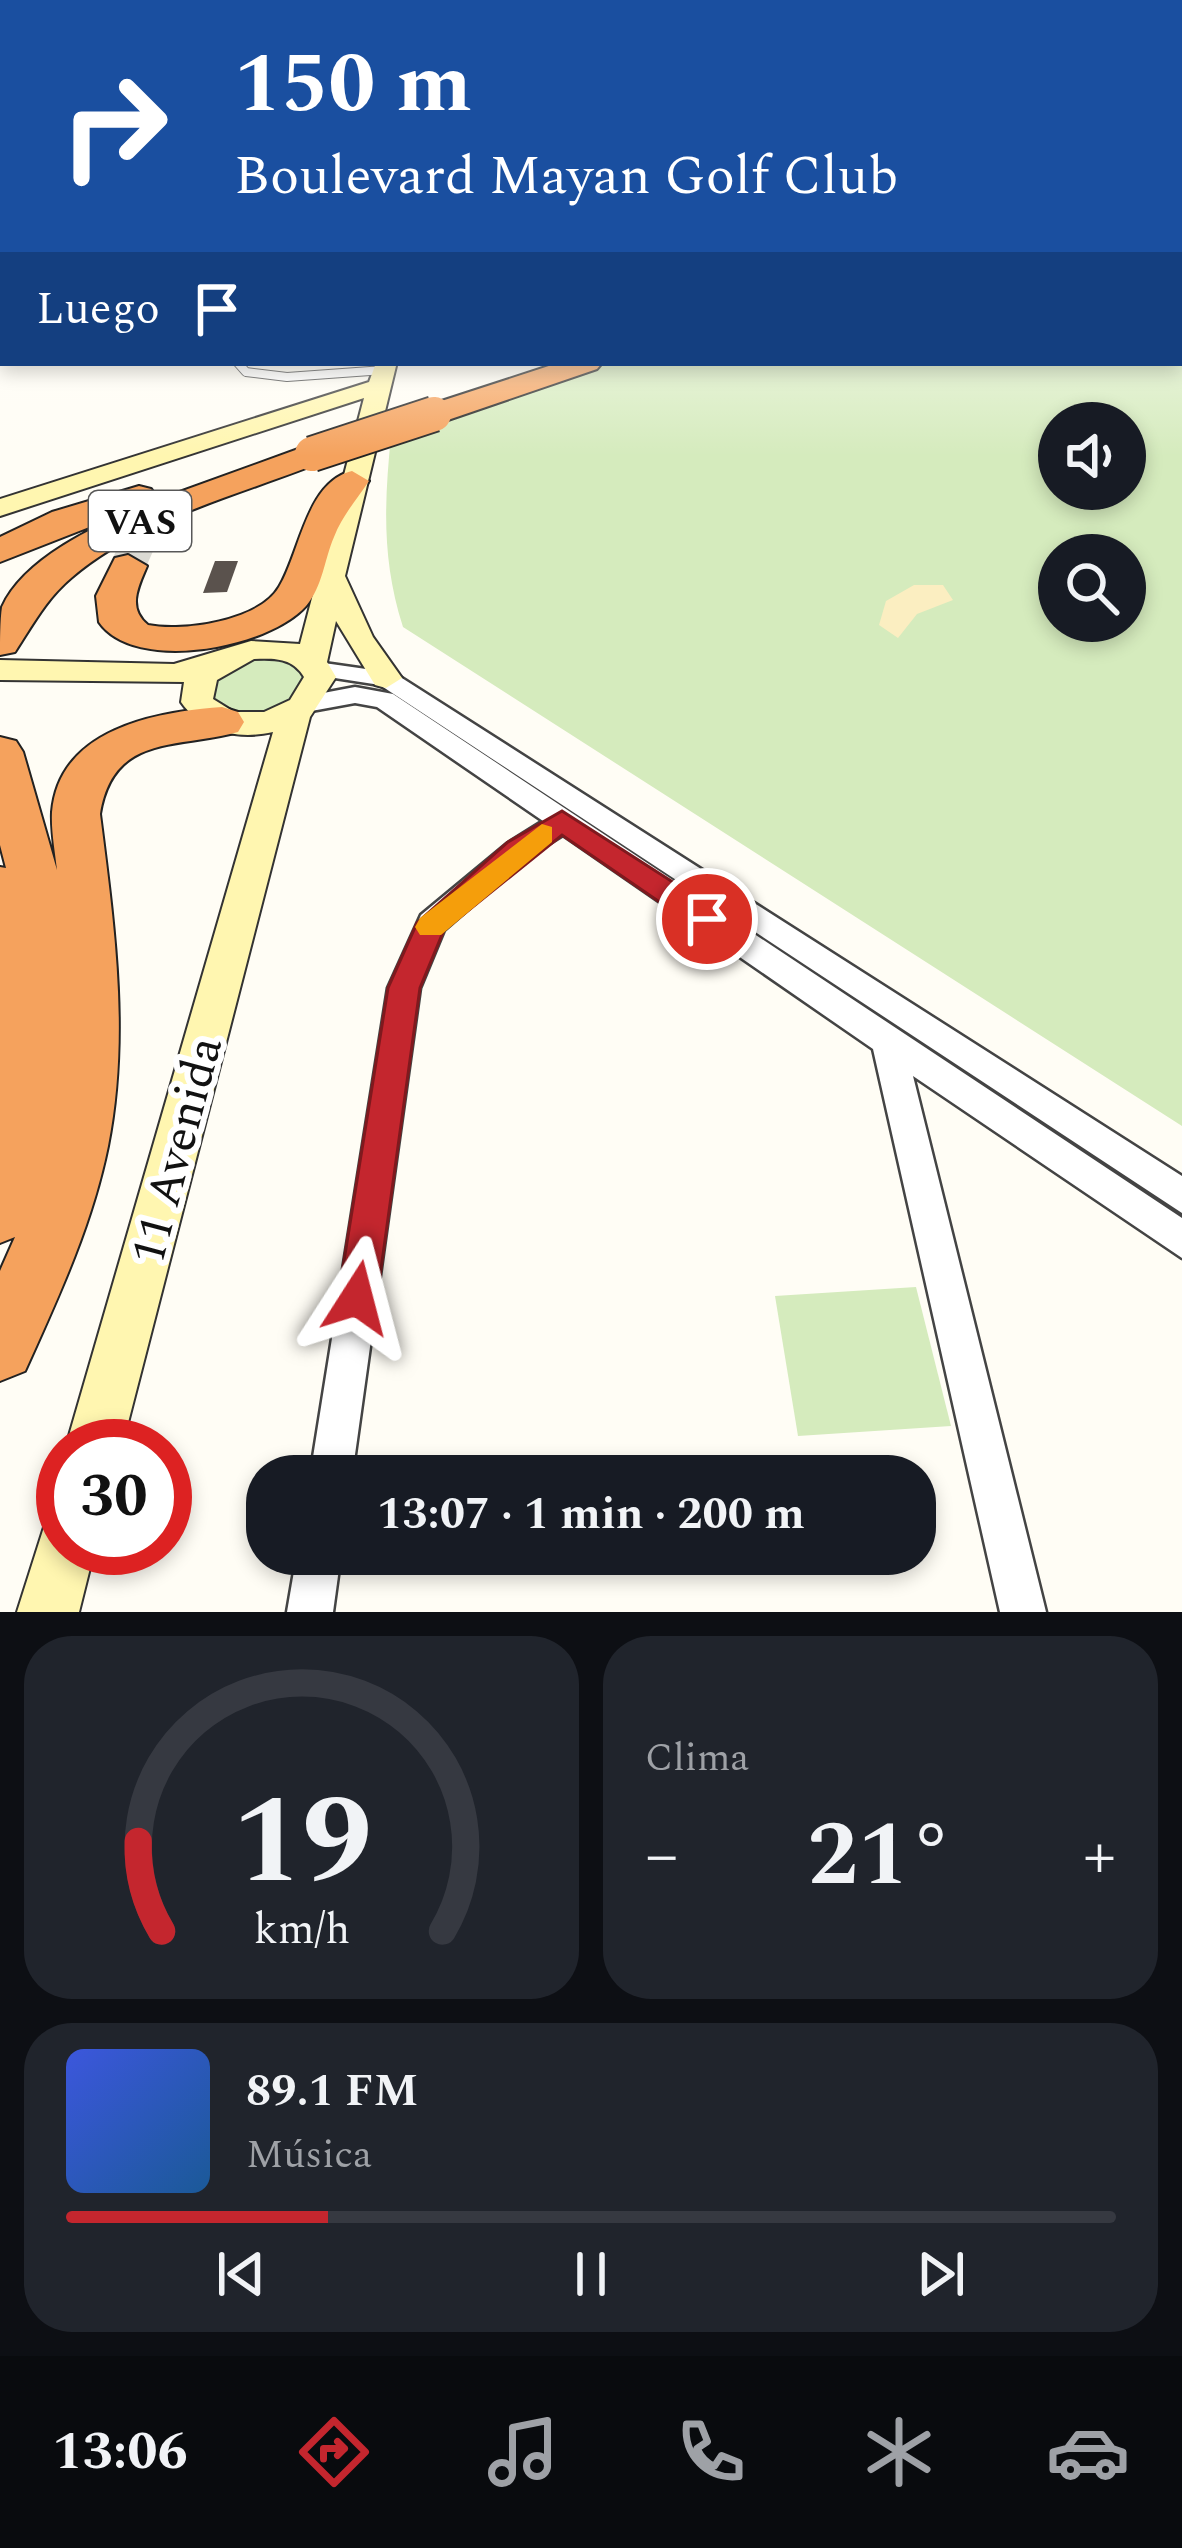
<!DOCTYPE html>
<html lang="es">
<head>
<meta charset="utf-8">
<style>
  :root { --surface:#171b24; --page:#20242c; --text:#f1f3f6; --muted:#9ea1a6; --line:#363941; --accent:#c4262e }
  body { margin:0; font-family:Spectral,serif; background:var(--page); color:var(--text); height:100vh; display:flex; flex-direction:column; font-size:45px; white-space:nowrap }
  * { box-sizing:border-box; margin:0 }
  p { font-size:39px; color:var(--muted) }
  .icon { flex:none; width:66px; height:66px; fill:none; stroke:currentColor; stroke-width:2; stroke-linecap:round; stroke-linejoin:round }
  .map { position:relative; height:1612px; overflow:hidden }
  .sheet { display:flex; flex-direction:column; gap:24px; padding:24px; background:#0d0f14; flex:1 }
  .sheet>* { flex:none }
  .hud { position:absolute; left:0px; top:0px; width:1182px; height:366px; box-shadow:0 6px 18px #0003; background:#1a4fa0; color:#fff; overflow:hidden }
  .buttons { position:absolute; left:1038px; top:402px; display:grid; gap:24px }
  .buttons a { display:grid; place-items:center; width:108px; height:108px; border-radius:50%; background:var(--surface); box-shadow:0 6px 18px #0003; font-size:60px }
  .speed { position:absolute; left:36px; top:1419px; display:flex; gap:24px; font-size:60px; font-weight:700; text-align:center }
  .speed>* { display:grid; place-content:center; width:156px; height:156px; border-radius:50%; background:var(--surface); box-shadow:0 6px 18px #0003; line-height:1 }
  .speed .limit { border:18px solid #d22; background:#fff; color:#111 }
  .pin { position:absolute; display:grid; place-items:center; width:102px; height:102px; color:#fff; margin:-51px; border:6px solid #fff; border-radius:50%; box-shadow:0 3px 12px #0007 }
  .me { position:absolute; width:132px; margin:-66px; rotate:9deg; stroke-linejoin:round; filter:drop-shadow(0 0 9px #0008) }
  .turn { display:flex; align-items:center; gap:42px; height:252px; padding:0 36px; font-size:54px }
  .turn .icon { width:156px; height:156px; stroke-width:2.5 }
  .turn b { display:block; font-size:84px; line-height:102px }
  .then { display:flex; align-items:center; height:114px; padding:0 36px; background:#0003; gap:24px; font-size:45px }
  .big { font-size:90px; font-weight:700; line-height:1.1 }
  .sheet .tile { flex:1; display:flex; flex-direction:column; justify-content:center; gap:18px; min-width:0; padding:0 42px; border-radius:48px; background:var(--page) }
  .sheet .dial { align-items:center; gap:0 }
  .dial svg { height:312px; overflow:visible; fill:none; stroke:var(--line); stroke-width:7; stroke-linecap:round; text-anchor:middle }
  .dial text { fill:var(--text); stroke:none }
  .song { display:flex; align-items:center; gap:36px }
  .cover { width:144px; height:144px; border-radius:18px; background:linear-gradient(135deg,hsl(230 70% 55%),hsl(210 70% 35%)) }
  .played { height:12px; border-radius:6px; background:linear-gradient(90deg,var(--accent) 25%,var(--line) 25%) }
  .keys { display:flex; justify-content:space-around; direction:ltr }
  .heat { display:flex; justify-content:space-between; align-items:center; font-size:66px; direction:ltr }
  .sheet .tiles { flex:1; display:grid; gap:24px; grid-template-columns:1fr 1fr }
  .tile:last-child { grid-column:span 2 }
  .trip { position:absolute; left:246px; top:1455px; width:690px; height:120px; border-radius:48px; background:var(--surface); box-shadow:0 6px 18px #0003; font-weight:700; line-height:120px; text-align:center }
  .menu { display:flex; height:192px; justify-content:space-around; align-items:center; background:#090b0e; color:var(--muted) }
  .menu .icon { width:84px; height:84px }
  .menu .selected { color:var(--accent) }
  .menu b { font-size:54px; color:var(--text) }
  .map>svg:first-child { display:block }
</style>
</head>
<body>
<div class="map">
<svg width="1182" height="1612" viewBox="0 0 1182 1612">
  <rect width="100%" height="100%" fill="#fffdf5"/>
  <!-- green -->
  <g fill="#d5ebbd" fill-rule="evenodd">
    <path d="M1179,231h3v895l-779,-499c-21,-66 -19,-122 -12,-191l212,-73h576zM1059,423h66v66h-66zM1059,555h66v66h-66z"/>
    <polygon points="260,656 291,659 307,675 292,705 246,717 211,702 217,674"/>
    <polygon points="916,1287 951,1426 798,1436 775,1296"/>
  </g>
  <!-- sand -->
  <polygon fill="#fbeec1" points="914,585 943,585 953,600 917,614 898,638 879,625 886,601"/>
  <!-- building -->
  <polygon fill="#5a524d" points="215,561 238,561 227,592 203,593"/>
  <g fill="none" stroke-linecap="round" stroke-linejoin="round">
    <!-- highway-tunnel -->
    <polyline stroke="#dbdad3" stroke-width="34" stroke-dasharray="34 16" stroke-linecap="butt" points="128,566 138,543"/>
    <!-- lane casing -->
    <g stroke="#444" stroke-width="10">
      <polyline id="lane" points="238,363 246,372 287,377 384,370"/>
    </g>
    <!-- street casing -->
    <g stroke="#444" stroke-width="5">
      <g id="street">
        <polygon points="317,662 394,673 1182,1176 1182,1213 380,685 309,674 305,669 309,664"/>
        <polygon points="355,687 393,694 1182,1218 1182,1258 913,1076 1046,1612 1000,1612 873,1049 563,835 528,857 444,930 420,988 352,1476 310,1476 388,988 421,915 508,843 543,821 377,707 355,703 306,712 294,704 297,698"/>
        <polygon points="297,1554 341,1554 333,1612 287,1612"/>
      </g>
    </g>
    <!-- secondary casing -->
    <g stroke="#333" stroke-width="4">
      <g id="secondary">
        <path d="M376,363l20,3 -51,210 28,61 29,41 -16,10 -11,-3 -39,-64 -9,41 9,15 -26,40 -188,729h-56l207,-714c-35,8 -71,0 -92,-30l3,-20 -184,-2v-20l174,4 77,-23 49,3 64,-246 -364,118v-17l369,-117zM254,659c21,-1 39,-1 50,18l-14,23 -26,12h-30l-21,-13 4,-19z"/>
        <polygon points="63,1519 63,1548 95,1548 79,1612 17,1612 44,1527"/>
      </g>
    </g>
    <!-- highway casing -->
    <g stroke="#222" stroke-width="4">
      <g id="highway">
        <polygon points="558,363 602,363 597,369 445,421 434,423 418,414 423,407"/>
        <path d="M312,444l12,3 5,7 -5,7c-84,34 -183,57 -253,117 -25,21 -39,48 -56,74l-15,3c0,-14 0,-35 2,-48 22,-49 95,-82 141,-101l-143,56v-25l52,-25 87,-26 12,3 5,7 -4,6z"/>
        <path d="M352,471l17,10c-12,18 -27,35 -35,56 -10,23 -11,49 -28,69 -37,42 -171,68 -207,16l-3,-26 19,-38 13,-3 19,11c-9,21 -20,42 1,59 35,7 111,-4 131,-38 21,-34 27,-105 73,-116z"/>
        <path d="M222,707l16,5 6,10 -6,10c-60,17 -125,1 -138,82 14,110 30,222 8,332 -16,79 -50,152 -83,225l-25,10v-110l15,-34 -15,6v-376l6,1 -6,-23v-108l16,4 7,11 34,118c-2,-19 -6,-39 -5,-58 7,-83 103,-100 170,-105z"/>
      </g>
    </g>
    <!-- lane -->
    <use href="#lane" stroke="#fff" stroke-width="8"/>
    <!-- street -->
    <use href="#street" fill="#fff" fill-rule="evenodd"/>
    <!-- secondary -->
    <use href="#secondary" fill="#fff6b0" fill-rule="evenodd"/>
    <!-- highway -->
    <use href="#highway" fill="#f5a25d" fill-rule="evenodd"/>
    <!-- highway-bridge casing -->
    <g stroke="#222" stroke-width="38" stroke-linecap="butt">
      <polyline id="highway-bridge" points="312,454 434,414"/>
    </g>
    <!-- highway-bridge -->
    <use href="#highway-bridge" stroke="#f5a25d" stroke-width="34"/>
  </g>
  <!-- sky -->
  <linearGradient id="sky" x2="0" y2="1"><stop stop-color="#95c6ee"/><stop offset="0.51" stop-color="#fffefa"/><stop offset="1" stop-color="#fffefa" stop-opacity="0"/></linearGradient>
  <rect width="1182" height="456" fill="url(#sky)"/>
  <!-- route -->
  <polygon fill="#c4262e" stroke="#7f191e" stroke-width="3" points="562,811 718,911 722,919 707,931 696,927 562,835 444,930 420,988 377,1298 371,1312 357,1318 343,1312 338,1298 388,988 417,923 508,842"/>
  <!-- slow -->
  <polygon fill="#f59e0b" points="542,824 552,827 552,842 441,935 420,935 415,927 420,918"/>
  <g text-anchor="middle" stroke-width="12" stroke-linejoin="round" paint-order="stroke">
    <!-- shield labels -->
    <rect fill="#fff" stroke="#585858" stroke-width="3" x="89" y="491" width="102" height="60" rx="9"/>
    <g font-size="36" font-weight="bold" fill="#111">
      <text x="140" y="534">VAS</text>
    </g>
    <!-- near-street labels -->
    <g font-size="48" fill="#111" stroke="#fff">
      <text transform="translate(175 1150) rotate(-75)" y="17">11 Avenida</text>
    </g>
  </g>
</svg>
<div class="buttons">
<a><svg class="icon" aria-label="sound" viewBox="0 0 24 24"><path d="M4 9h4l5-4v14l-5-4H4zM17 9q2 3 0 6"/></svg></a>
<a><svg class="icon" aria-label="search" viewBox="0 0 24 24"><circle cx="10" cy="10" r="6"/><path d="M15 15l6 6"/></svg></a>
</div>
<div class="speed"><div class="limit">30</div></div>
<div class="pin" style="left:707px;top:919px;background:#d93025"><svg class="icon" aria-label="arrive" viewBox="0 0 24 24"><path d="M6 21V4h12l-3 4 3 4H6"/></svg></div>
<svg class="me" style="left:357px;top:1298px" viewBox="-20 -20 40 40"><path d="M0-17L14 15 0 8-14 15z" fill="#c4262e" stroke="#fff" stroke-width="4"/></svg>
<div class="trip">13:07 · 1 min · 200 m</div>
<div class="hud">
<div class="turn"><svg class="icon" aria-label="right" viewBox="0 0 24 24"><path d="M7 20v-9h11M14 6l5 5-5 5"/></svg><div><b>150 m</b>Boulevard Mayan Golf Club</div></div>
<div class="then">Luego<svg class="icon" aria-label="arrive" viewBox="0 0 24 24"><path d="M6 21V4h12l-3 4 3 4H6"/></svg></div>
</div>
</div>
<section class="sheet">
<div class="tiles">
<div class="tile dial"><svg viewBox="0 0 100 80">
<path d="M14 69A42 42 0 1 1 86 69"/>
<path d="M14 69A42 42 0 0 1 8 46" stroke="#c4262e"/>
<text x="50" y="56" font-size="32" font-weight="700">19</text>
<text x="50" y="72" font-size="11">km/h</text>
</svg></div>
<div class="tile"><p>Clima</p>
<div class="heat"><a>−</a><b class="big">21°</b><a>+</a></div>
</div>
<div class="tile">
<div class="song"><i class="cover"></i><div><b>89.1 FM</b><p>Música</p></div></div>
<div class="played"></div>
<div class="keys"><svg class="icon" aria-label="previous" viewBox="0 0 24 24"><path d="M18 5L8 12l10 7zM5 5v14"/></svg><svg class="icon" aria-label="pause" viewBox="0 0 24 24"><path d="M8 5v14M16 5v14"/></svg><svg class="icon" aria-label="next" viewBox="0 0 24 24"><path d="M6 5l10 7-10 7zM19 5v14"/></svg></div>
</div>
</div>
</section>
<nav class="menu">
<b>13:06</b>
<svg class="icon selected" aria-label="directions" viewBox="0 0 24 24"><path d="M12 3l9 9-9 9-9-9zM9 14v-3h6M13 9l2 2-2 2"/></svg>
<svg class="icon" aria-label="music" viewBox="0 0 24 24"><path d="M9 18V5l10-2v13"/><circle cx="6" cy="18" r="3"/><circle cx="16" cy="16" r="3"/></svg>
<svg class="icon" aria-label="phone" viewBox="0 0 24 24"><path d="M5 4h4l2 5-3 2q2 4 5 5l2-3 5 2v4C11 20 4 13 5 4z"/></svg>
<svg class="icon" aria-label="climate" viewBox="0 0 24 24"><path d="M12 3v18M4 7l16 10M4 17L20 7"/></svg>
<svg class="icon" aria-label="car" viewBox="0 0 24 24"><path d="M5 17H2v-5l4-1 3-4h7l3 4 3 1v5h-3M9 17h6M6 11h13"/><circle cx="7" cy="17" r="2"/><circle cx="17" cy="17" r="2"/></svg>
</nav>
</body>
</html>
